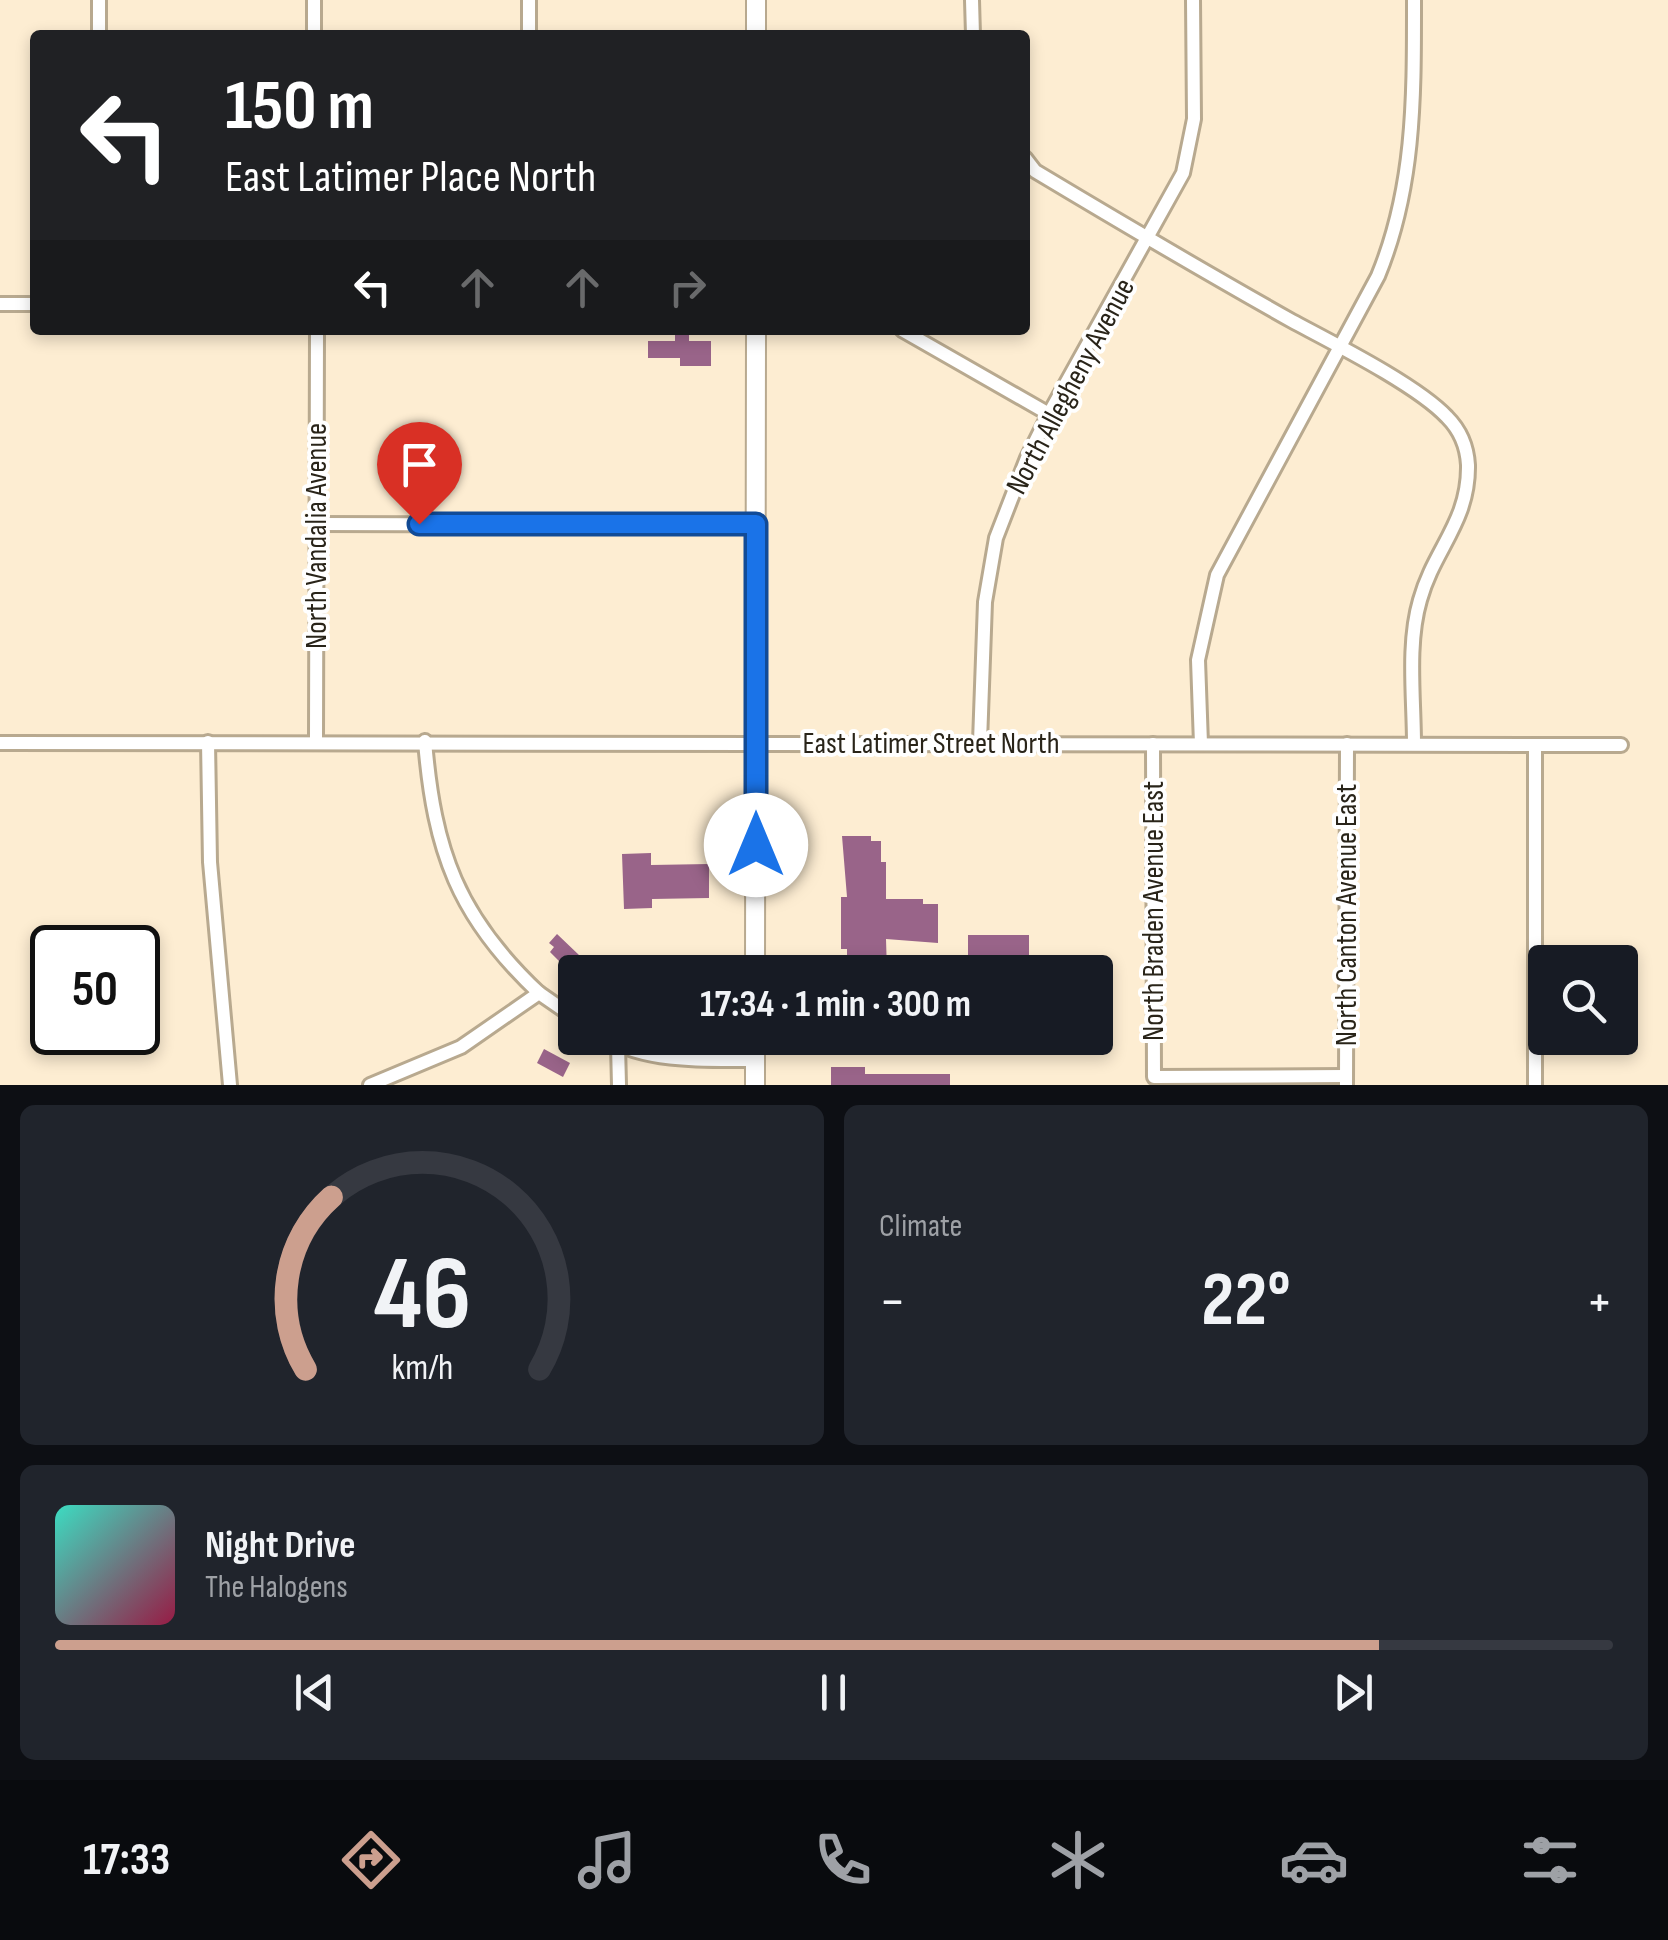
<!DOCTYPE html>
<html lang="en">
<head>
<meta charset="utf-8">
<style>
  :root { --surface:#171b24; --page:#20242c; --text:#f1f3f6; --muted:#9ea1a6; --line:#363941; --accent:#cc9f8e }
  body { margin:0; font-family:"Sofia Sans Condensed",sans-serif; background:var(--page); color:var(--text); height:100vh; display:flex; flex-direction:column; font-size:38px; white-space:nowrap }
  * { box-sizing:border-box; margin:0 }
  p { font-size:32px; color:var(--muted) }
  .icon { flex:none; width:55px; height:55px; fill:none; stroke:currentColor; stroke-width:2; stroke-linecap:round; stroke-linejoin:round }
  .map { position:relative; height:1085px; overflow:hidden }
  .side { display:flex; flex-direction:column; gap:20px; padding:20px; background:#0d0f14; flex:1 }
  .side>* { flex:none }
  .guide { position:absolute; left:30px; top:30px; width:1000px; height:305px; border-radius:10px; box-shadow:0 5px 15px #0003; background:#202124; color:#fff; overflow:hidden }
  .buttons { position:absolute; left:1528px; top:945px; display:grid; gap:20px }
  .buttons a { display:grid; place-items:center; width:110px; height:110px; border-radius:10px; background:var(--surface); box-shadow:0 5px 15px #0003; font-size:50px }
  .speed { position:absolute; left:30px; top:925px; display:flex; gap:20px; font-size:50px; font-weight:700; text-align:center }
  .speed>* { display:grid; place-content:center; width:130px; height:130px; border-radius:50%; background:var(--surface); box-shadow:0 5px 15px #0003; line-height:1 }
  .speed .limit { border:5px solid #111; border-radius:15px; background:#fff; color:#111 }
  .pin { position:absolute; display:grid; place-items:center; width:85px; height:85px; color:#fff; margin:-102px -42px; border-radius:50% 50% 50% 0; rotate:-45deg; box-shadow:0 0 10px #0007 }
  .pin .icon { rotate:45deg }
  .me { position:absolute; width:110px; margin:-55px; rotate:0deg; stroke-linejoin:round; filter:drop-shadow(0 0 8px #0008) }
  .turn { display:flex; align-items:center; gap:35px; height:210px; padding:0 30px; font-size:45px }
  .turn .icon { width:130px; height:130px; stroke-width:2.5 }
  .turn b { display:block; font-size:70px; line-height:85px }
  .lanes { display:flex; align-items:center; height:95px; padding:0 30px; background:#0003; justify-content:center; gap:50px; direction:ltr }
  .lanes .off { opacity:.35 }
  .big { font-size:75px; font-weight:700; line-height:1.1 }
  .side .widget { flex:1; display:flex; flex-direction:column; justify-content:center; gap:15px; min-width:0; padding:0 35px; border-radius:15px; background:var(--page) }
  .side .dial { align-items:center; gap:0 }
  .dial svg { height:260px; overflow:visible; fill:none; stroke:var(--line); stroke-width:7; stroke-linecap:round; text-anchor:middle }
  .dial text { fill:var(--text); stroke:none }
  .song { display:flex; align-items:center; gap:30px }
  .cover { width:120px; height:120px; border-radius:15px; background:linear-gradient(135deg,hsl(170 70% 55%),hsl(340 70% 35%)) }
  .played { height:10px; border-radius:5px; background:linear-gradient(90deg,var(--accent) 85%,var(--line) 85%) }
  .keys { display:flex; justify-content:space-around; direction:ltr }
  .heat { display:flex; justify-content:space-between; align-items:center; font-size:55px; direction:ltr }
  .side .tiles { flex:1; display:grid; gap:20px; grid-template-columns:1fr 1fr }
  .widget:last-child { grid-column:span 2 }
  .trip { position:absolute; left:558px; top:955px; width:555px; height:100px; border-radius:10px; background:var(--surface); box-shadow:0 5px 15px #0003; font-weight:700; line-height:100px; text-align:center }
  .tabs { display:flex; height:160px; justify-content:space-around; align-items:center; background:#090b0e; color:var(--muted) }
  .tabs .icon { width:70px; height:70px }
  .tabs .current { color:var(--accent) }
  .tabs b { font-size:45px; color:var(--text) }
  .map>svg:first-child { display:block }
</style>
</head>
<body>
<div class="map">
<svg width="1668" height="1085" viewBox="0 0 1668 1085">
  <rect width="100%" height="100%" fill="#fdedd2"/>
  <!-- building -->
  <g fill="#996489">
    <polygon points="675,334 689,334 689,341 711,341 711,366 680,366 680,358 648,358 648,341 675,341"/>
    <polygon points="842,836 871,836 871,841 881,841 881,862 886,862 886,899 923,899 923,904 938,904 938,943 886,939 887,972 847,972 847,949 841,949 841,897 847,897"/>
    <polygon points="651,853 651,865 709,864 709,898 652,899 652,908 624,909 622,854"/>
    <polygon points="557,934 579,955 605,972 577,972 565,967 550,952 554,947 549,943"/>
    <rect x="968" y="935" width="61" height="37"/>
    <polygon points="544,1049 570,1063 563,1077 537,1063"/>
    <polygon points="831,1067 865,1067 865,1074 950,1074 950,1085 831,1085"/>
  </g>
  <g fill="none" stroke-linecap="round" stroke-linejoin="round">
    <!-- minor casing -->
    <g stroke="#b8a98f" stroke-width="18">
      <g id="minor">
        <polyline points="972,0 973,35"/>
        <polyline points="99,35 99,0"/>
        <polyline points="314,35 314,0"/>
        <polyline points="529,35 529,0"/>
        <path d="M1025,158l10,13c85,51 170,101 257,150 41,22 125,64 155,96 13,13 20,30 21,48 1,57 -34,84 -48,135 -13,44 -6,98 -6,144"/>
        <polyline points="0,304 35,304"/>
        <polyline points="902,330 1049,414"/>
        <polyline points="316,524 756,525"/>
        <polyline points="316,741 317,330"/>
        <path d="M425,741c9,110 33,176 114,252"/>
        <polyline points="208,742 210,862 230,1085"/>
        <polyline points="980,742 985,602 996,538 1027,458 1049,414 1183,173 1194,119 1193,0"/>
        <polyline points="0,743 1621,745"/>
        <polyline points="1153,744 1154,1077 1346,1076"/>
        <path d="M1201,744l-3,-84 19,-85 161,-299c37,-90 36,-180 36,-276"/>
        <polyline points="1535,745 1535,1085"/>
        <path d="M605,1038c43,25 101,22 150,22"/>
        <polyline points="618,1045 619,1085"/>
        <polyline points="370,1085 461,1047 539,993 575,1018"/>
        <polyline points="1346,1085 1347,744"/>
      </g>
    </g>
    <!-- secondary casing -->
    <g stroke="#b8a98f" stroke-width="22">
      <g id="secondary">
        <polyline points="756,0 756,35"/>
        <polyline points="755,972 756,330"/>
        <polyline points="755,1085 755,1038"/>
      </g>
    </g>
    <!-- minor -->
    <use href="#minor" stroke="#fff" stroke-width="12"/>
    <!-- secondary -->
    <use href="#secondary" stroke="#fff" stroke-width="18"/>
  </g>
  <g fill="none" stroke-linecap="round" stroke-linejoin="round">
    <!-- route casing -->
    <g stroke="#114b97" stroke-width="25">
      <polyline id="route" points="419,524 756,524 756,845"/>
    </g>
    <!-- route -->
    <use href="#route" stroke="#1a73e8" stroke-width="18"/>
  </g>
  <g text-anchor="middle" stroke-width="8" stroke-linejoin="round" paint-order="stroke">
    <!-- street labels -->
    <g font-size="30" fill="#292419" stroke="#fff">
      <text transform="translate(1070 386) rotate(-62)" y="10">North Allegheny Avenue</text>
      <text transform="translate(316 536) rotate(-90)" y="10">North Vandalia Avenue</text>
      <text x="931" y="753">East Latimer Street North</text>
      <text transform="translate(1153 911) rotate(-90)" y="10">North Braden Avenue East</text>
      <text transform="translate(1346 915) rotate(-90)" y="10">North Canton Avenue East</text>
    </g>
  </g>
</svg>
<div class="buttons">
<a><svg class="icon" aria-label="search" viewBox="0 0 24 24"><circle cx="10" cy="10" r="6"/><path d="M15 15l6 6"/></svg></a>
</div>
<div class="speed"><div class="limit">50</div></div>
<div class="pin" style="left:419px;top:524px;background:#d93025"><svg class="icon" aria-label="arrive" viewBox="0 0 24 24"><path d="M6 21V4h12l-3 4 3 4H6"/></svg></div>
<svg class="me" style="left:756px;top:845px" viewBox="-20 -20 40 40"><circle r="19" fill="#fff"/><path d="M0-13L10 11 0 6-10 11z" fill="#1a73e8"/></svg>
<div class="trip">17:34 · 1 min · 300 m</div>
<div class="guide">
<div class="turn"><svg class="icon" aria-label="left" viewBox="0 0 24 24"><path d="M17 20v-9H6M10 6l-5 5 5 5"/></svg><div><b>150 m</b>East Latimer Place North</div></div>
<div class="lanes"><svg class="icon" aria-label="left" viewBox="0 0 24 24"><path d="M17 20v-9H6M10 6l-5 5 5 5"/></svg><svg class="icon off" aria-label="ahead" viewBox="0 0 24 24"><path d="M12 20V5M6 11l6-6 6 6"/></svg><svg class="icon off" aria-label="ahead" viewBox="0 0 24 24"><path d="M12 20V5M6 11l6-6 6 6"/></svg><svg class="icon off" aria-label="right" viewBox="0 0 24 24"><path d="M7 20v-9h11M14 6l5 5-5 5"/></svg></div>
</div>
</div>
<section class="side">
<div class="tiles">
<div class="widget dial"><svg viewBox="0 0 100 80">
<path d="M14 69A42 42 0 1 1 86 69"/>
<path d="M14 69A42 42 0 0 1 22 16" stroke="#cc9f8e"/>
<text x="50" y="56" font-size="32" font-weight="700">46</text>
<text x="50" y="72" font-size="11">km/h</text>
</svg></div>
<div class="widget"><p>Climate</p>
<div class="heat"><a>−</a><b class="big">22°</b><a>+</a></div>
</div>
<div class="widget">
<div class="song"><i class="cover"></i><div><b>Night Drive</b><p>The Halogens</p></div></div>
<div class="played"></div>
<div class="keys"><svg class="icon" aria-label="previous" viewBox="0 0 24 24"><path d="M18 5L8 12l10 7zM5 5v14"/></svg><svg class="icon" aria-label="pause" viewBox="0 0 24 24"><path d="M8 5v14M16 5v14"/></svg><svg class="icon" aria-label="next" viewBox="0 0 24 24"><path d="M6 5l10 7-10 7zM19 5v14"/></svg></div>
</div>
</div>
</section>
<nav class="tabs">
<b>17:33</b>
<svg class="icon current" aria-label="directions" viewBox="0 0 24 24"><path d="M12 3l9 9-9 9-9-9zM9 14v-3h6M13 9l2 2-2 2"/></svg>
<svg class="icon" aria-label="music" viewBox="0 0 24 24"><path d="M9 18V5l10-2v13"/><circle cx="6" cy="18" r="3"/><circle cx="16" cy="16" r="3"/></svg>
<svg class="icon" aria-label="phone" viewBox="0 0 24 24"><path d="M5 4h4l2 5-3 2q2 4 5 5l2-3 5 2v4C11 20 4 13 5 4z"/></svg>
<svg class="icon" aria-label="climate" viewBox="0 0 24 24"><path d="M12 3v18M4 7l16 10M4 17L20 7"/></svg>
<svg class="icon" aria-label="car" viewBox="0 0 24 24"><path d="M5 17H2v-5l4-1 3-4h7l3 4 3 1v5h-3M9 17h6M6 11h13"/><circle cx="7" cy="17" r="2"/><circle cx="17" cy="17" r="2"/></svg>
<svg class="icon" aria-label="filters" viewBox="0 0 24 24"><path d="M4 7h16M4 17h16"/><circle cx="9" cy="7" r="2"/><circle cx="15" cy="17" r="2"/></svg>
</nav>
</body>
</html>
